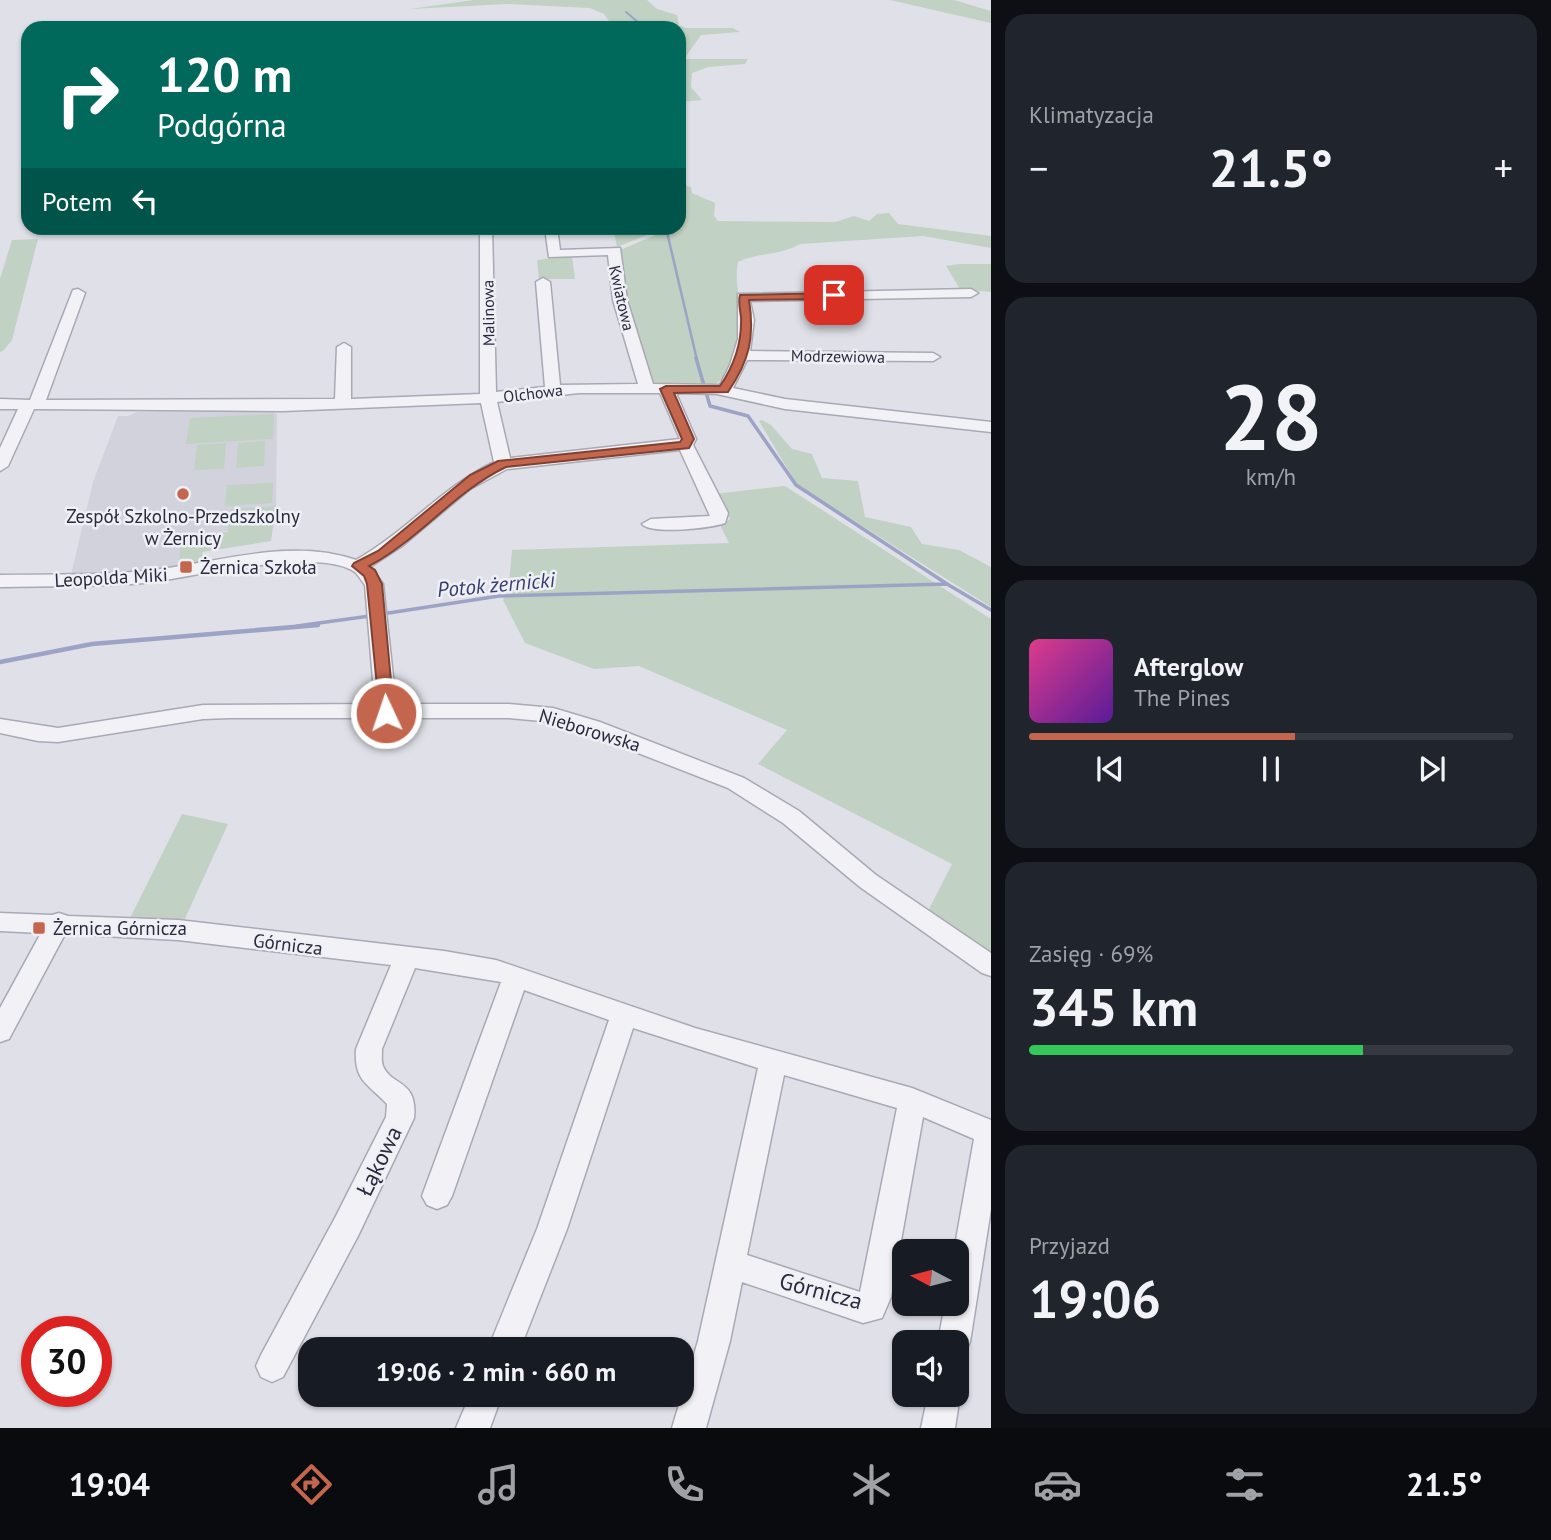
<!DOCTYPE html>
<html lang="pl">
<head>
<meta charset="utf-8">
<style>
  :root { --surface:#171b24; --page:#20242c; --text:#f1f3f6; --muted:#9ea1a6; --line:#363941; --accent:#c4654d }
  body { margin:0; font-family:"PT Sans",sans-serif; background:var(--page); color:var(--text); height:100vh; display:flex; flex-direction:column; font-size:26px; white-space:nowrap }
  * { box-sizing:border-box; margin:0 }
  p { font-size:23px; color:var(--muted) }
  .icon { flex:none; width:38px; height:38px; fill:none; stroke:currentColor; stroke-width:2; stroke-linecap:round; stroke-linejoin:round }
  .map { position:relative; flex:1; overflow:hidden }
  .drawer { display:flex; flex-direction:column; gap:14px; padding:14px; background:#0d0f14; width:560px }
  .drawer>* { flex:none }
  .banner { position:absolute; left:21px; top:21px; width:665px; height:214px; border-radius:21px; box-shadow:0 2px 5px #0004; background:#00695c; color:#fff; overflow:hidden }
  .needle { width:46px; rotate:277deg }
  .controls { position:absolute; left:892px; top:1239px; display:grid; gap:14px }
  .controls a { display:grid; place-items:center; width:77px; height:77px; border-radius:14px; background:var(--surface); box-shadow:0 2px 5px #0004; font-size:35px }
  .speed { position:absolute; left:21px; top:1316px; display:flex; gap:14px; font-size:35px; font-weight:700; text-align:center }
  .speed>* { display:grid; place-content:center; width:91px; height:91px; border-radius:50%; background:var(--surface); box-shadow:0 2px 5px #0004; line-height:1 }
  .speed .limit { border:10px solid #d22; background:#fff; color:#111 }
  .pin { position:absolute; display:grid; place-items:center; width:60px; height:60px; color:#fff; margin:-30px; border-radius:14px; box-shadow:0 4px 10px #0006 }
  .me { position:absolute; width:77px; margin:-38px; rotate:357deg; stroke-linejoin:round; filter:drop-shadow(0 0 5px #0008) }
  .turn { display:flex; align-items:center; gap:24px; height:147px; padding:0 21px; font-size:32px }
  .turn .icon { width:91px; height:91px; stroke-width:2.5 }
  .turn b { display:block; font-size:49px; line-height:60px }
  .then { display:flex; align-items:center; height:66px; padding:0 21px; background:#0003; gap:14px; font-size:26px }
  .big { font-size:52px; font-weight:800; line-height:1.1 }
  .drawer .widget { flex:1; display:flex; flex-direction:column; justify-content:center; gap:10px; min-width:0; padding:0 24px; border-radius:21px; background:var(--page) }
  .drawer .dial { align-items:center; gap:0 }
  .dial b { font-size:91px; line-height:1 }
  .song { display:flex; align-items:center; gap:21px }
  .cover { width:84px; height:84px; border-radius:10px; background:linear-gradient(135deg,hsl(330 70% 55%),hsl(270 70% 35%)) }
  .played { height:7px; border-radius:4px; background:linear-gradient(90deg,var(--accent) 55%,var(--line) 55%) }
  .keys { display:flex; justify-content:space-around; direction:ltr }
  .heat { display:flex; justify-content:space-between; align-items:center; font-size:38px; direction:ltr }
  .charge { height:10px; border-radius:5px; background:linear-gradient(90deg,#34c759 69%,var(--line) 0) }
  .trip { position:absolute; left:298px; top:1337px; width:396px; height:70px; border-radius:21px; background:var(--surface); box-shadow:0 2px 5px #0004; font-weight:800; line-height:70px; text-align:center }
  .menu { display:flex; height:112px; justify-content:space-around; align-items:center; background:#090b0e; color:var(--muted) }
  .menu .icon { width:49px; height:49px }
  .menu .on { color:var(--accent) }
  .menu b { font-size:32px; color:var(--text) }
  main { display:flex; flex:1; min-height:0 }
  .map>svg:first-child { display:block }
</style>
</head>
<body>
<main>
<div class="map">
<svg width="991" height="1428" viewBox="0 0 991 1428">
  <rect width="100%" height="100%" fill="#e0e0e8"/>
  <!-- built -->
  <polygon fill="#d2d2dd" points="271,411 277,414 276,506 231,509 229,531 182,535 179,565 166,567 161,571 134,574 128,571 71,575 93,482 118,416 128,416 137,412"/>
  <!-- green -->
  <g fill="#c1d1c3">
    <polygon points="473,0 647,0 657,9 677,15 679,25 686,28 733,28 740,32 701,35 684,59 748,59 745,64 708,67 692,73 691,87 702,100 680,102 682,123 679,126 679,28 614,28 604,14 590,8 508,4 410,9"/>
    <polygon points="890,0 954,0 991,11 991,23"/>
    <path d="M686,186l5,1 1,6 23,10 -1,13 4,5 117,1 19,-6 15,5 8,-7 12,-1 9,11 93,12v12l-68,-12 -123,8c-21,12 -41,8 -62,18 -3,18 0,30 3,48 2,21 -7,70 -31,76 -18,4 -41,0 -60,0l-18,-66 -14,-69 54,-23h7v-39z"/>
    <polygon points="613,228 664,228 617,247"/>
    <polygon points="38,239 12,340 3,351 0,352 0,279 12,240"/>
    <polygon points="572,256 575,279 539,279 537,260"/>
    <polygon points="959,264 991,264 991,292 960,289 946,266"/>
    <polygon points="274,414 273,439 186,444 190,418"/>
    <polygon points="762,420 771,425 792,449 812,454 822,478 858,481 865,517 911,527 922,544 959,550 991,567 991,607 797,485 759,421"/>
    <polygon points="265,441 264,466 236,468 238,443"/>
    <polygon points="226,443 224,469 194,470 197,445"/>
    <polygon points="273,483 272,503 225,506 227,485"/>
    <polygon points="785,486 991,619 991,953 928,911 952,864 758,764 787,730 639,666 594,669 525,643 503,600 509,584 512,550 729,543 720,525 730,519 714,494"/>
    <polygon points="276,506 271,541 202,552 204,563 179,565 181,535 228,532 231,509"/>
    <polygon points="182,814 228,824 183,923 130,918"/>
  </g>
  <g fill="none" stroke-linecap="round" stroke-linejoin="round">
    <!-- stream-far3 -->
    <polyline stroke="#9da3c5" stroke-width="2" points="626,12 645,28"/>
    <!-- stream-far2 -->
    <polyline stroke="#9da3c5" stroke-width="2.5" points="666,228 697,360"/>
    <!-- stream-far1 -->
    <g stroke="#9da3c5" stroke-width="3.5">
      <polyline points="696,358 710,406 748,416 796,485 947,584"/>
      <polyline points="382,614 499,596 947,584 991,610"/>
      <polyline points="297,626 370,616"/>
    </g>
    <!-- stream -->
    <polyline stroke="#9da3c5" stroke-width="4.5" points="0,662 92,644 318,625"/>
    <!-- minor casing -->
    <g stroke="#a9a9b5" stroke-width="3">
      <g id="minor">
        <path d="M480,228h12l4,164 49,-5 -9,-105 7,-4 7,4 10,103 78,-1 -25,-84 -5,-45 -59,2 -4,-29h12l3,22 60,-2 7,52 26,84 67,1 10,-20 8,-26v-45l233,-5 7,4 -7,4 -221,4 4,19 -4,31 183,2 7,4 -7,4 -186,-1 -14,28 52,11 206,23v10l-206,-23 -68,-15 -41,-1 20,46 -3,6 35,68 -3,10c-14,5 -73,12 -83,1l9,-5 59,-3 -30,-66 -173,19 -37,20 -68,57 -32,21 13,17 13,120h113l44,4 47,14 144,56 55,33 77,64 115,78v23l-9,-3 -122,-86 -77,-64 -55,-35 -144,-56 -32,-10 -43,-4h-279l-27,1 -145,23 -20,-1 -38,-8v-14l58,9 145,-23 172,-1 -10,-119c-3,-4 -7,-10 -10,-13 -36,-26 -166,6 -211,11 -48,4 -96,3 -144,4v-12c48,-1 97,1 144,-4 69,-6 144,-35 212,-11 50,-28 86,-73 138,-98l-13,-59 -198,8 -244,-2h-5l-26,57 -8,5v-23l18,-39h-18v-10l30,1 43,-110 5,-1 7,4 -39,107 289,-1 2,-52 7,-4 7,4v52l129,-5zM579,393h81l20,46 -170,19 -13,-56z"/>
        <path d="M0,913l52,2 7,-2 9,3 110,4 266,31 52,9 199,68 217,60 79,32v89l-21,133 -5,11 -8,3v-14h-19l7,-38h12v-53h-3l20,-112 -51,-22 -32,180 -9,21 -19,5 -121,-41 -12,59 -24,87h-34l26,-87 60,-273 -125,-40 -66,201 -47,120h-32l49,-120 72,-209 -85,-30 -72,206 -5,9 -10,4 -10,-4 -5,-9 79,-214 -86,-14 -33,81c0,5 -1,12 1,17 9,21 35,13 31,52l-56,118 -75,141 -11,5 -11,-5 -5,-11 5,-11 75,-139 50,-99 1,-13c-20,-21 -33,-23 -31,-55l35,-84 -213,-25 -113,-6 -56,105 -9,3v-34l41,-75 -41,-2zM784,1075l113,33 -37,184 -113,-37z"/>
        <polygon points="957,1388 960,1395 955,1428 921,1428 928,1395 957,1395"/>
        <polygon points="470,1395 502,1395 490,1428 456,1428"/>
      </g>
    </g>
    <!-- minor -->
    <use href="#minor" fill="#f2f2f6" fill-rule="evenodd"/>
  </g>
  <!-- route -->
  <path fill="#c4654d" stroke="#7f4232" stroke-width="2" d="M837,293l2,2 -5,4 -85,1c6,38 0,61 -21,92l-54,1 20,46 -5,9 -183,19c-52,25 -87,73 -137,99l6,4 7,14 12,129 -2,4h-12l-13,-133 -3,-8 -12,-10 2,-3 24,-12 92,-76 28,-14 182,-19 2,-3 -22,-50 6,-3h54c14,-20 22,-44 21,-69 -1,-8 -3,-15 -1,-22z"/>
  <!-- markers -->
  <g fill="#c4654d" stroke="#eff0f5" stroke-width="2.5">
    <circle cx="183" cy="494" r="7"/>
    <rect x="179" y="560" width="14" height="14" rx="3.5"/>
    <rect x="32" y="921" width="14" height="14" rx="3.5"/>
  </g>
  <g text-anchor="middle" stroke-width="5" stroke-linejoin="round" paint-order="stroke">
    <!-- far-street labels -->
    <g font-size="16" fill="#2a2a3e" stroke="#eff0f5">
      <text transform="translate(622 298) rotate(77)" y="6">Kwiatowa</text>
      <text transform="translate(488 313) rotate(-91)" y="6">Malinowa</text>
      <text transform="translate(838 356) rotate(1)" y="6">Modrzewiowa</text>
      <text transform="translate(533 393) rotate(-7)" y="6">Olchowa</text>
    </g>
    <!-- poi labels -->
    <g font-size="19" fill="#2a2a3e" stroke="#eff0f5" text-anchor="start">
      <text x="183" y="523" text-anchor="middle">Zespół Szkolno-Przedszkolny<tspan x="183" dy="22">w Żernicy</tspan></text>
      <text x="200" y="574">Żernica Szkoła</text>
      <text x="53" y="935">Żernica Górnicza</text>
    </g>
    <!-- street labels -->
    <g font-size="19" fill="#2a2a3e" stroke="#eff0f5">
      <text transform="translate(111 577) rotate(-3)" y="7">Leopolda Miki</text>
      <text transform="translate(590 730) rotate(17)" y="7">Nieborowska</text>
      <text transform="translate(288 944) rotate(7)" y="7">Górnicza</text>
    </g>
    <!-- water labels -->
    <g font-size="21" font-style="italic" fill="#373c6f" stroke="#eff0f5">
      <text transform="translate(496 585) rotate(-5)" y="7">Potok żernicki</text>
    </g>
    <!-- near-street labels -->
    <g font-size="23" fill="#2a2a3e" stroke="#eff0f5">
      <text transform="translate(379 1161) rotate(-64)" y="8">Łąkowa</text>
      <text transform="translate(821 1291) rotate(15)" y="8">Górnicza</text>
    </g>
  </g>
</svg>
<div class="controls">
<a><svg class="needle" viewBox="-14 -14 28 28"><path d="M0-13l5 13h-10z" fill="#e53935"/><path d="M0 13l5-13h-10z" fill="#9ea1a6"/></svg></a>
<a><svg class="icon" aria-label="sound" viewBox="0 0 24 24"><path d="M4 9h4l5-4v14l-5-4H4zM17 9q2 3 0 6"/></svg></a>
</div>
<div class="speed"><div class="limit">30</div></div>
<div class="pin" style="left:834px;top:295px;background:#d93025"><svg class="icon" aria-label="arrive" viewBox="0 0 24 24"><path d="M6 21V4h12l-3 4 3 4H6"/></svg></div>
<svg class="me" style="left:386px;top:713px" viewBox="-20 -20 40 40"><circle r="17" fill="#c4654d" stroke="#fff" stroke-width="3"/><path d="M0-11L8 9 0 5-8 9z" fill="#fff"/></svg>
<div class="trip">19:06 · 2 min · 660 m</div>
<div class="banner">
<div class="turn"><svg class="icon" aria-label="right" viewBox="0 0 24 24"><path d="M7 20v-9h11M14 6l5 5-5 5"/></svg><div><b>120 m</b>Podgórna</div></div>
<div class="then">Potem<svg class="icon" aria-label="left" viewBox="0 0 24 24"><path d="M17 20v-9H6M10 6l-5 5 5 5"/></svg></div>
</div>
</div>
<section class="drawer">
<div class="widget"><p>Klimatyzacja</p>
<div class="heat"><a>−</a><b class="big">21.5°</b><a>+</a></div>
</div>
<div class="widget dial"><b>28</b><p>km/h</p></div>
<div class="widget">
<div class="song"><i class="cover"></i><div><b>Afterglow</b><p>The Pines</p></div></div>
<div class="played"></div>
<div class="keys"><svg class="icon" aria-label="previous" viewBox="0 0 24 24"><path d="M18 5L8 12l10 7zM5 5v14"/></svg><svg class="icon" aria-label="pause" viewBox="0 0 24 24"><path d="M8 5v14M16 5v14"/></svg><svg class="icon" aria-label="next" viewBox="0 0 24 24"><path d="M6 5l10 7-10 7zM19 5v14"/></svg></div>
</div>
<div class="widget"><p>Zasięg · 69%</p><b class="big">345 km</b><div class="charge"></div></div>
<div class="widget"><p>Przyjazd</p><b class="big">19:06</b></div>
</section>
</main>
<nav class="menu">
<b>19:04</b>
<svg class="icon on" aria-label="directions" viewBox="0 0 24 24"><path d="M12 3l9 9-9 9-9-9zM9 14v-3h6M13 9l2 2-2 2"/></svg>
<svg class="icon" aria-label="music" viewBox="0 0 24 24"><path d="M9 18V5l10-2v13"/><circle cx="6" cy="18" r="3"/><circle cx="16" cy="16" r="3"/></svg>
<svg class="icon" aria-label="phone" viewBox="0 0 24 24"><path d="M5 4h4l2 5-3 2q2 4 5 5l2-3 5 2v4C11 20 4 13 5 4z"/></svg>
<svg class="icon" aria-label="climate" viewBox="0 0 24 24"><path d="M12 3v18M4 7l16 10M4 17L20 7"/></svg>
<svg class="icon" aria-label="car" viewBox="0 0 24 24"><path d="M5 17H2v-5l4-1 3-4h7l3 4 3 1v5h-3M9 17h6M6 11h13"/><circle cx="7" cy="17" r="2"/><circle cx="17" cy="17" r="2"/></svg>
<svg class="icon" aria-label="filters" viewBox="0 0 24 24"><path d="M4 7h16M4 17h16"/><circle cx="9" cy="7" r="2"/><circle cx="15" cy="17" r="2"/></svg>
<b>21.5°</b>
</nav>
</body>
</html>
